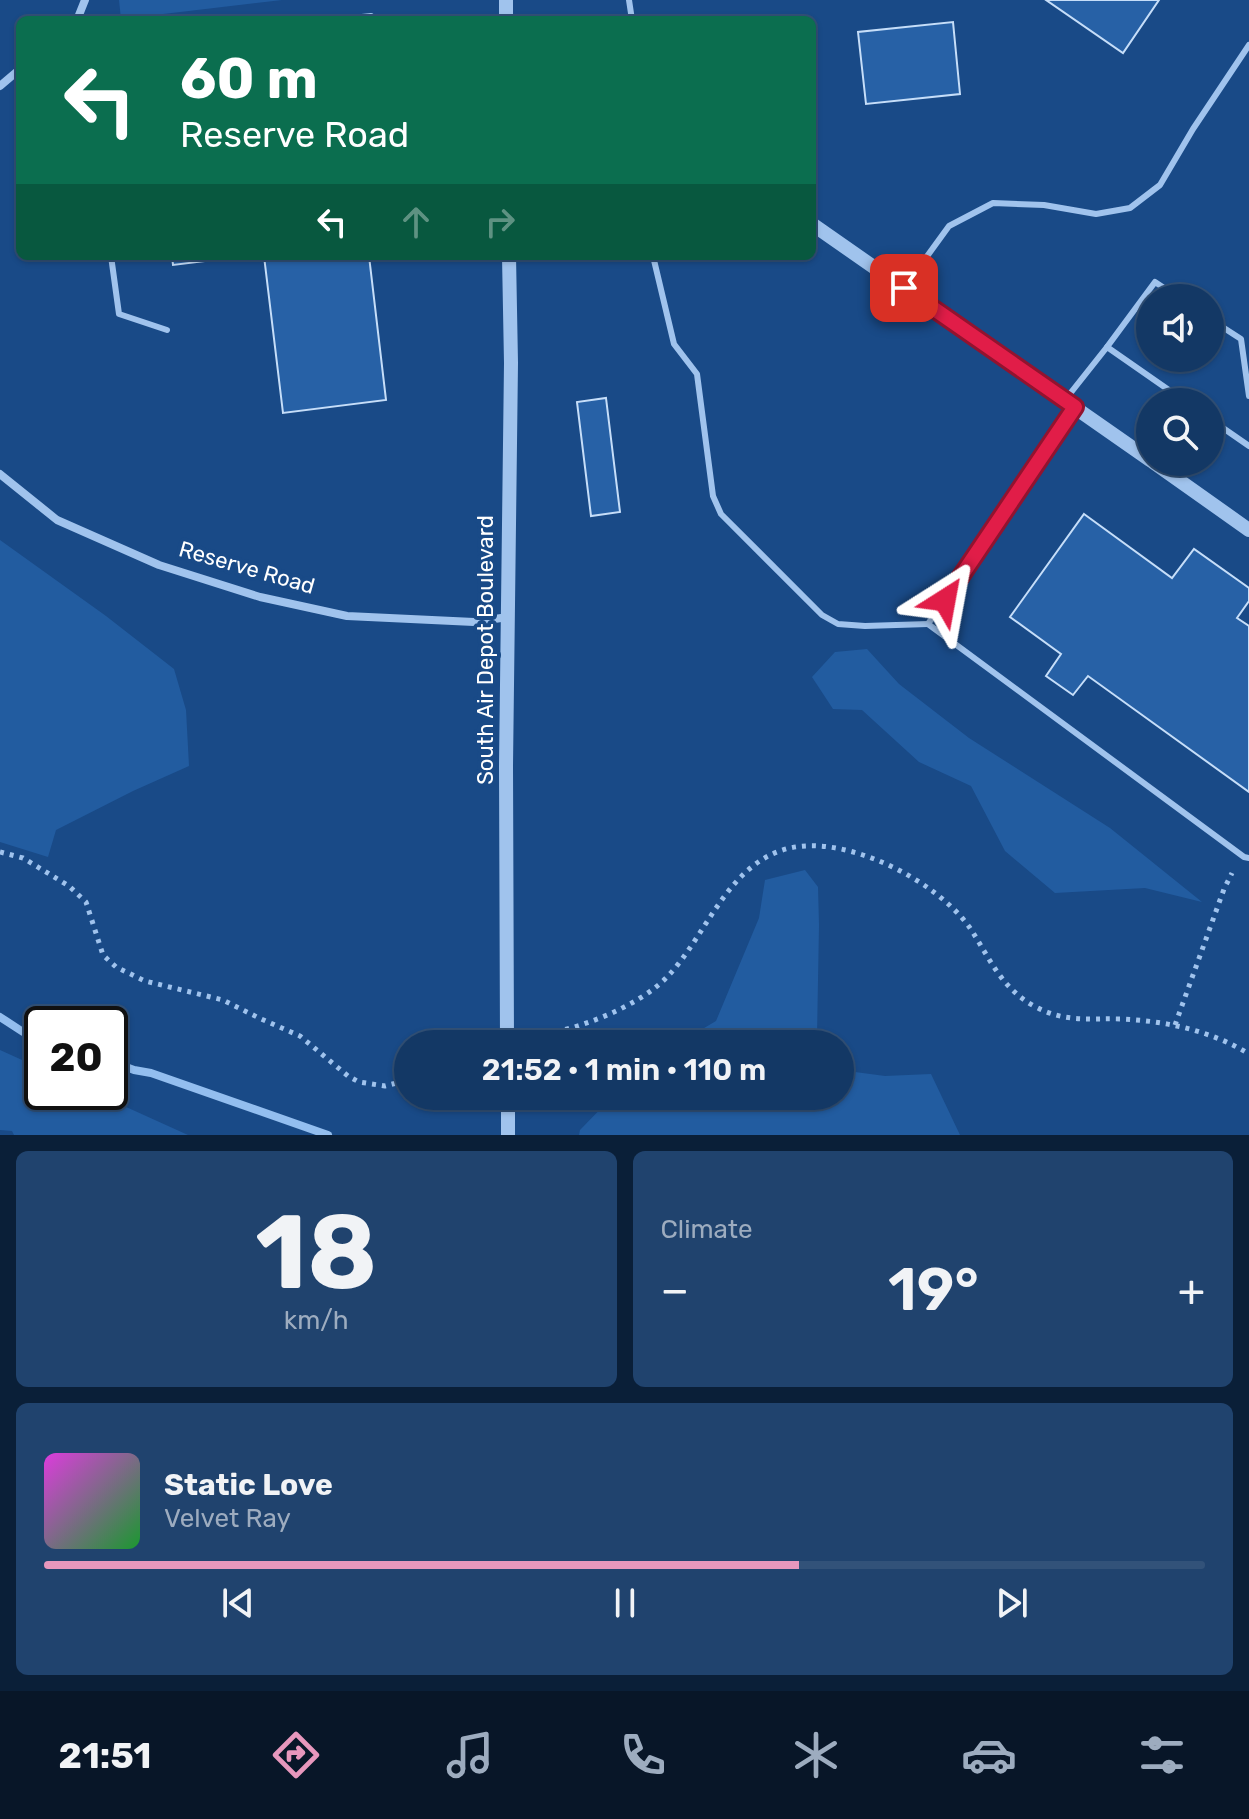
<!DOCTYPE html>
<html lang="en">
<head>
<meta charset="utf-8">
<style>
  :root { --surface:#133865; --page:#20436e; --text:#f1f3f6; --muted:#9dacbf; --line:#325279; --accent:#e797bd }
  body { margin:0; font-family:Rubik,sans-serif; background:var(--page); color:var(--text); height:100vh; display:flex; flex-direction:column; font-size:30px; white-space:nowrap }
  * { box-sizing:border-box; margin:0 }
  p { font-size:26px; color:var(--muted) }
  .icon { flex:none; width:44px; height:44px; fill:none; stroke:currentColor; stroke-width:2; stroke-linecap:round; stroke-linejoin:round }
  .map { position:relative; height:1135px; overflow:hidden }
  .side { display:flex; flex-direction:column; gap:16px; padding:16px; background:#0a1f38; flex:1 }
  .side>* { flex:none }
  .guide { position:absolute; left:16px; top:16px; width:800px; height:244px; border-radius:12px; box-shadow:0 2px 6px #0004,0 0 0 2px var(--line); background:#0b6e4f; color:#fff; overflow:hidden }
  .buttons { position:absolute; left:1136px; top:284px; display:grid; gap:16px }
  .buttons a { display:grid; place-items:center; width:88px; height:88px; border-radius:50%; background:var(--surface); box-shadow:0 2px 6px #0004,0 0 0 2px var(--line); font-size:40px }
  .speed { position:absolute; left:24px; top:1006px; display:flex; gap:16px; font-size:40px; font-weight:700; text-align:center }
  .speed>* { display:grid; place-content:center; width:104px; height:104px; border-radius:50%; background:var(--surface); box-shadow:0 2px 6px #0004,0 0 0 2px var(--line); line-height:1 }
  .speed .limit { border:4px solid #111; border-radius:12px; background:#fff; color:#111 }
  .pin { position:absolute; display:grid; place-items:center; width:68px; height:68px; color:#fff; margin:-34px; border-radius:16px; box-shadow:0 4px 12px #0006 }
  .me { position:absolute; width:88px; margin:-44px; rotate:34deg; stroke-linejoin:round; filter:drop-shadow(0 0 6px #0008) }
  .turn { display:flex; align-items:center; gap:28px; height:168px; padding:0 32px; font-size:36px }
  .turn .icon { width:104px; height:104px; stroke-width:2.5 }
  .turn b { display:block; font-size:56px; line-height:68px }
  .lanes { display:flex; align-items:center; height:76px; padding:0 32px; background:#0003; justify-content:center; gap:40px; direction:ltr }
  .lanes .off { opacity:.35 }
  .big { font-size:60px; font-weight:600; line-height:1.1 }
  .side .card { flex:1; display:flex; flex-direction:column; justify-content:center; gap:12px; min-width:0; padding:0 28px; border-radius:12px; background:var(--page) }
  .side .dial { align-items:center; gap:0 }
  .dial b { font-size:104px; line-height:1 }
  .song { display:flex; align-items:center; gap:24px }
  .cover { width:96px; height:96px; border-radius:12px; background:linear-gradient(135deg,hsl(300 70% 55%),hsl(130 70% 35%)) }
  .played { height:8px; border-radius:4px; background:linear-gradient(90deg,var(--accent) 65%,var(--line) 65%) }
  .keys { display:flex; justify-content:space-around; direction:ltr }
  .heat { display:flex; justify-content:space-between; align-items:center; font-size:44px; direction:ltr }
  .side .tiles { flex:1; display:grid; gap:16px; grid-template-columns:1fr 1fr }
  .card:last-child { grid-column:span 2 }
  .trip { position:absolute; left:394px; top:1030px; width:460px; height:80px; border-radius:40px; background:var(--surface); box-shadow:0 2px 6px #0004,0 0 0 2px var(--line); font-weight:600; line-height:80px; text-align:center }
  .menu { display:flex; height:128px; justify-content:space-around; align-items:center; background:#081628; color:var(--muted) }
  .menu .icon { width:56px; height:56px }
  .menu .current { color:var(--accent) }
  .menu b { font-size:36px; color:var(--text) }
  .map>svg:first-child { display:block }
</style>
</head>
<body>
<div class="map">
<svg width="1249" height="1135" viewBox="0 0 1249 1135">
  <rect width="100%" height="100%" fill="#194a87"/>
  <!-- green -->
  <g fill="#225ca0">
    <polygon points="119,0 282,0 121,19"/>
    <polygon points="0,540 106,616 174,669 186,710 189,766 133,791 56,830 48,857 0,842"/>
    <polygon points="867,649 899,684 969,738 1110,828 1202,902 1145,888 1055,893 1005,851 971,786 919,762 862,710 833,709 812,677 835,652"/>
    <polygon points="805,870 818,887 819,925 817,1036 821,1044 677,1044 716,1021 759,918 765,880"/>
    <polygon points="0,1050 42,1069 42,1092 93,1092 188,1135 14,1135 12,1131 0,1130"/>
    <polygon points="840,1070 885,1076 931,1074 960,1135 579,1135 580,1130 613,1096 840,1096"/>
  </g>
  <g fill="none" stroke-linecap="round" stroke-linejoin="round">
    <!-- stream -->
    <g stroke="#93beef" stroke-width="8">
      <polyline points="0,1017 23,1032 32,1030 42,1034"/>
      <polyline points="110,1061 134,1070 151,1073 328,1135"/>
    </g>
  </g>
  <!-- building -->
  <g fill="#2761a6" stroke="#c6def9" stroke-width="2">
    <polygon points="1046,0 1159,0 1123,53"/>
    <polygon points="953,22 960,94 866,104 858,32"/>
    <polygon points="172,256 246,256 173,265"/>
    <polygon points="264,256 369,256 386,400 283,413"/>
    <polygon points="606,398 620,512 591,516 577,402"/>
    <polygon points="1084,514 1172,578 1194,549 1249,588 1249,601 1237,618 1249,626 1249,792 1088,676 1073,695 1046,676 1061,654 1010,617"/>
  </g>
  <g fill="none" stroke-linecap="round" stroke-linejoin="round">
    <!-- path -->
    <g stroke="#a0c3ed" stroke-width="5" stroke-dasharray="4 6" stroke-linecap="butt">
      <polyline points="0,852 23,858 69,886 86,902 103,955 116,967 145,981 223,1000 259,1018 300,1036 348,1076 359,1082 385,1086 408,1080"/>
      <polyline points="1175,1025 1224,889 1232,873"/>
      <path d="M526,1036c43,-2 112,-28 142,-60 39,-41 60,-114 122,-128 58,-13 147,33 180,80 19,29 31,60 64,78 31,17 55,12 88,13 44,2 90,12 127,35"/>
    </g>
    <!-- service -->
    <g stroke="#a0c3ed" stroke-width="6">
      <polyline points="629,0 632,20"/>
      <polyline points="334,20 371,16"/>
      <polyline points="111,256 119,314 167,330"/>
      <polyline points="653,256 674,344 697,374 713,496 721,514 822,615 838,624 865,626 928,624"/>
      <polyline points="904,288 949,226 993,203 1044,205 1096,214 1130,208 1160,185 1193,129 1249,45"/>
      <polyline points="1210,319 1241,339 1249,396"/>
      <polyline points="1107,347 1155,282 1179,298"/>
      <polyline points="1065,400 1107,347 1186,402"/>
      <polyline points="1074,409 928,624 1244,857 1249,858"/>
      <polyline points="1210,419 1249,446"/>
    </g>
    <!-- minor -->
    <g stroke="#a0c3ed" stroke-width="8">
      <polyline points="77,20 85,0"/>
      <polyline points="0,86 20,69"/>
      <polyline points="0,474 57,520 159,565 260,597 347,616 474,622 508,617"/>
    </g>
    <!-- tertiary -->
    <g stroke="#a0c3ed" stroke-width="14">
      <polyline points="506,0 506,20"/>
      <polyline points="812,224 1150,460"/>
      <polyline points="1153,462 1249,530"/>
      <polyline points="507,1044 506,766 511,363 509,256"/>
      <polyline points="508,1096 508,1135"/>
    </g>
  </g>
  <g fill="none" stroke-linecap="round" stroke-linejoin="round">
    <!-- route casing -->
    <g stroke="#92132f" stroke-width="20">
      <polyline id="route" points="904,288 1075,407 945,600"/>
    </g>
    <!-- route -->
    <use href="#route" stroke="#e11d48" stroke-width="14"/>
  </g>
  <g text-anchor="middle" stroke-width="8" stroke-linejoin="round" paint-order="stroke">
    <!-- street labels -->
    <g font-size="22" fill="#fff" stroke="#194a87">
      <text transform="translate(247 567) rotate(16)" y="8">Reserve Road</text>
      <text transform="translate(485 650) rotate(-90)" y="8">South Air Depot Boulevard</text>
    </g>
  </g>
</svg>
<div class="buttons">
<a><svg class="icon" aria-label="sound" viewBox="0 0 24 24"><path d="M4 9h4l5-4v14l-5-4H4zM17 9q2 3 0 6"/></svg></a>
<a><svg class="icon" aria-label="search" viewBox="0 0 24 24"><circle cx="10" cy="10" r="6"/><path d="M15 15l6 6"/></svg></a>
</div>
<div class="speed"><div class="limit">20</div></div>
<div class="pin" style="left:904px;top:288px;background:#d93025"><svg class="icon" aria-label="arrive" viewBox="0 0 24 24"><path d="M6 21V4h12l-3 4 3 4H6"/></svg></div>
<svg class="me" style="left:945px;top:600px" viewBox="-20 -20 40 40"><path d="M0-17L14 15 0 8-14 15z" fill="#e11d48" stroke="#fff" stroke-width="4"/></svg>
<div class="trip">21:52 · 1 min · 110 m</div>
<div class="guide">
<div class="turn"><svg class="icon" aria-label="left" viewBox="0 0 24 24"><path d="M17 20v-9H6M10 6l-5 5 5 5"/></svg><div><b>60 m</b>Reserve Road</div></div>
<div class="lanes"><svg class="icon" aria-label="left" viewBox="0 0 24 24"><path d="M17 20v-9H6M10 6l-5 5 5 5"/></svg><svg class="icon off" aria-label="ahead" viewBox="0 0 24 24"><path d="M12 20V5M6 11l6-6 6 6"/></svg><svg class="icon off" aria-label="right" viewBox="0 0 24 24"><path d="M7 20v-9h11M14 6l5 5-5 5"/></svg></div>
</div>
</div>
<section class="side">
<div class="tiles">
<div class="card dial"><b>18</b><p>km/h</p></div>
<div class="card"><p>Climate</p>
<div class="heat"><a>−</a><b class="big">19°</b><a>+</a></div>
</div>
<div class="card">
<div class="song"><i class="cover"></i><div><b>Static Love</b><p>Velvet Ray</p></div></div>
<div class="played"></div>
<div class="keys"><svg class="icon" aria-label="previous" viewBox="0 0 24 24"><path d="M18 5L8 12l10 7zM5 5v14"/></svg><svg class="icon" aria-label="pause" viewBox="0 0 24 24"><path d="M8 5v14M16 5v14"/></svg><svg class="icon" aria-label="next" viewBox="0 0 24 24"><path d="M6 5l10 7-10 7zM19 5v14"/></svg></div>
</div>
</div>
</section>
<nav class="menu">
<b>21:51</b>
<svg class="icon current" aria-label="directions" viewBox="0 0 24 24"><path d="M12 3l9 9-9 9-9-9zM9 14v-3h6M13 9l2 2-2 2"/></svg>
<svg class="icon" aria-label="music" viewBox="0 0 24 24"><path d="M9 18V5l10-2v13"/><circle cx="6" cy="18" r="3"/><circle cx="16" cy="16" r="3"/></svg>
<svg class="icon" aria-label="phone" viewBox="0 0 24 24"><path d="M5 4h4l2 5-3 2q2 4 5 5l2-3 5 2v4C11 20 4 13 5 4z"/></svg>
<svg class="icon" aria-label="climate" viewBox="0 0 24 24"><path d="M12 3v18M4 7l16 10M4 17L20 7"/></svg>
<svg class="icon" aria-label="car" viewBox="0 0 24 24"><path d="M5 17H2v-5l4-1 3-4h7l3 4 3 1v5h-3M9 17h6M6 11h13"/><circle cx="7" cy="17" r="2"/><circle cx="17" cy="17" r="2"/></svg>
<svg class="icon" aria-label="filters" viewBox="0 0 24 24"><path d="M4 7h16M4 17h16"/><circle cx="9" cy="7" r="2"/><circle cx="15" cy="17" r="2"/></svg>
</nav>
</body>
</html>
